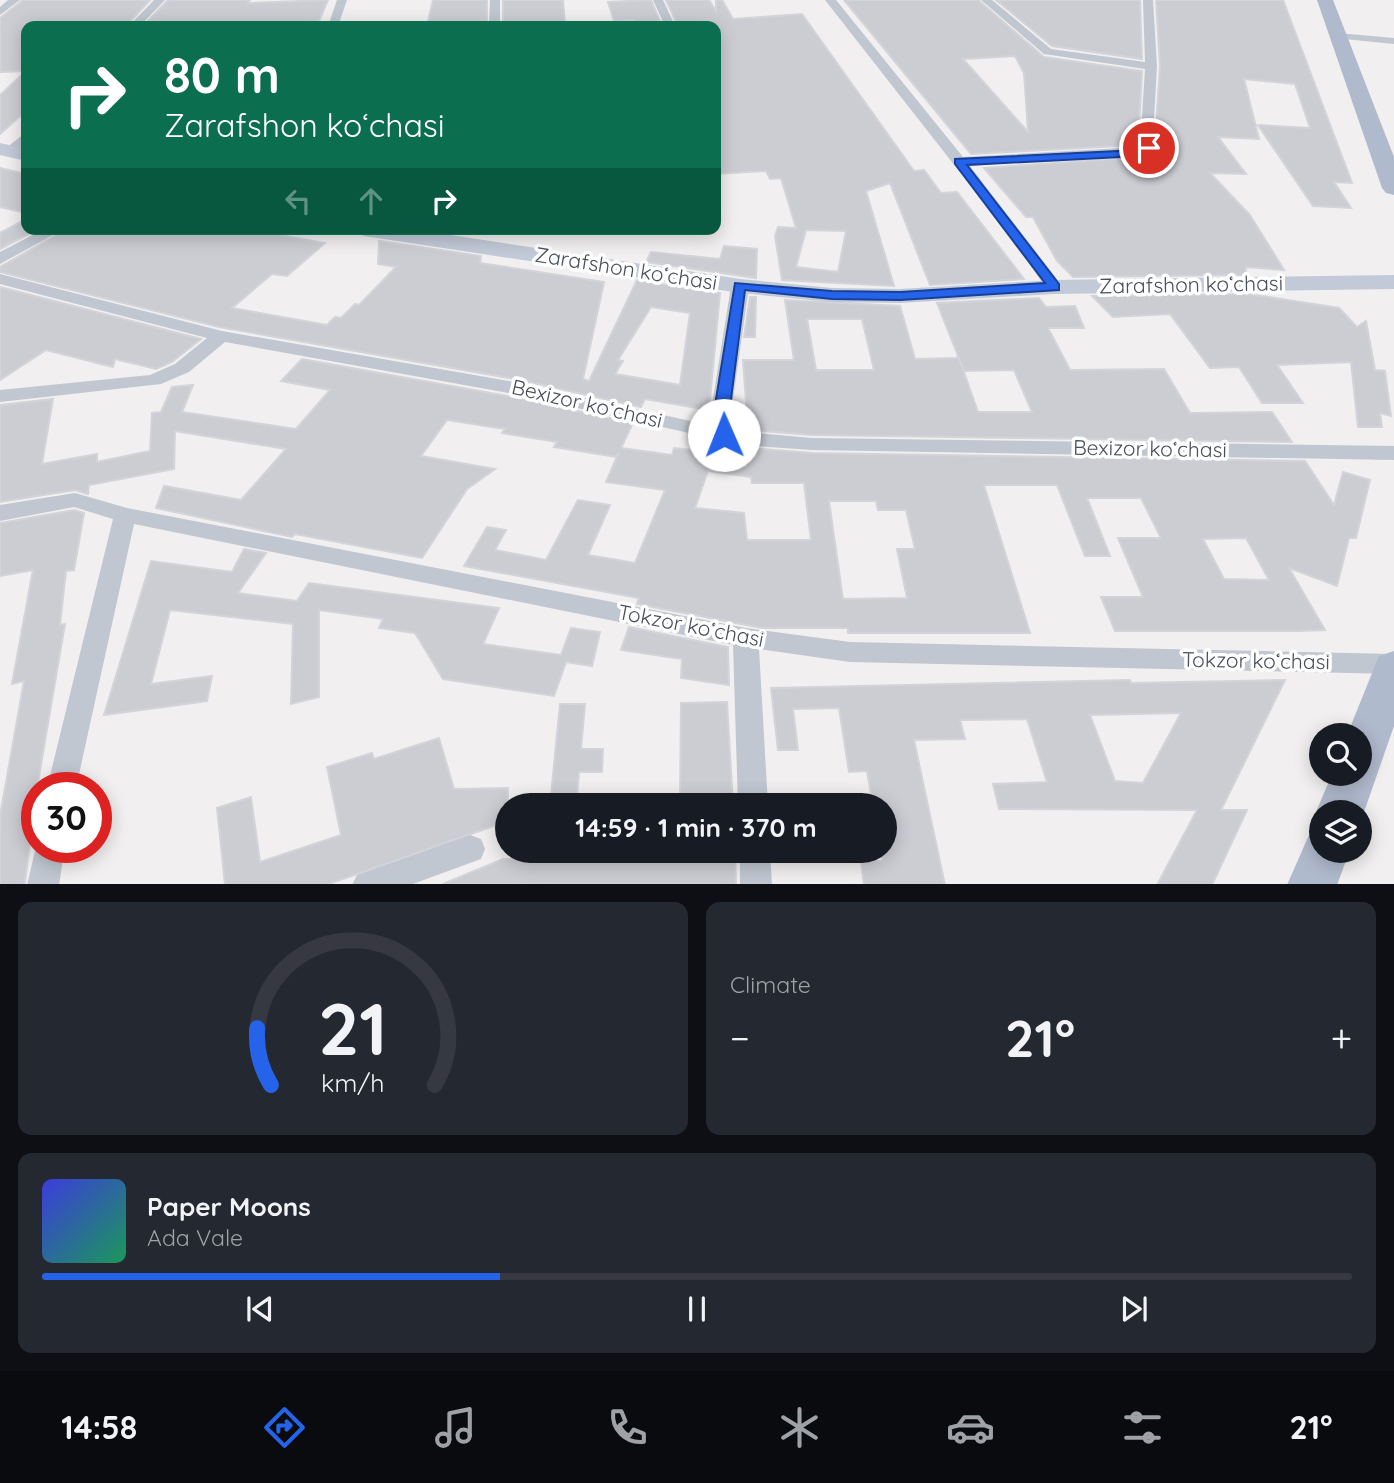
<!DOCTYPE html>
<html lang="en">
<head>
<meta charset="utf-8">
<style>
  :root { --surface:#171b24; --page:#242831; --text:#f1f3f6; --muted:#9ea1a6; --line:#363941; --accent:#2563eb }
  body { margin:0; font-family:Quicksand,sans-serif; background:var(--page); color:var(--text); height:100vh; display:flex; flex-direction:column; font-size:26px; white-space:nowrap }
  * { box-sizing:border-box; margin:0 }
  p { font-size:23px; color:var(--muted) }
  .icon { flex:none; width:38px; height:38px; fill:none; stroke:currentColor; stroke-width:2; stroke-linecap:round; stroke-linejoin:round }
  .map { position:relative; height:884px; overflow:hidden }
  .drawer { display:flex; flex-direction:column; gap:18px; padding:18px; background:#0d0f14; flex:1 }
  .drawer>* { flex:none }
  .banner { position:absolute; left:21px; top:21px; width:700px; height:214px; border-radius:14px; box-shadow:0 4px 18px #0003; background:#0b6e4f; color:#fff; overflow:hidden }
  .controls { position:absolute; left:1309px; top:723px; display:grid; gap:14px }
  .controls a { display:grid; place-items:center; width:63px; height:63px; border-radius:50%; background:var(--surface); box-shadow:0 4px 18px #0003; font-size:35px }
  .speed { position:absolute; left:21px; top:772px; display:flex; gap:14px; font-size:35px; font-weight:700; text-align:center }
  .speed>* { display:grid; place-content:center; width:91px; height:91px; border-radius:50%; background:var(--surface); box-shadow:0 4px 18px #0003; line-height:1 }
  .speed .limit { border:10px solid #d22; background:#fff; color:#111 }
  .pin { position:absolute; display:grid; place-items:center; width:60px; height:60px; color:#fff; margin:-30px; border:4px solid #fff; border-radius:50%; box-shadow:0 2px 7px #0007 }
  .me { position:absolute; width:77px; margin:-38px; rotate:359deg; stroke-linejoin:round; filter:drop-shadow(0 0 5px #0008) }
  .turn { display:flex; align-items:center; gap:24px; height:147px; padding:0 28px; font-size:32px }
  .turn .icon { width:91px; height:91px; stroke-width:2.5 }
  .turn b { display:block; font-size:49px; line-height:60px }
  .lanes { display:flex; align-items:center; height:66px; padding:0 28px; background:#0003; justify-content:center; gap:35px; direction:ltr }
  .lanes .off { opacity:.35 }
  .big { font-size:52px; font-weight:700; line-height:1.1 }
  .drawer .tile { flex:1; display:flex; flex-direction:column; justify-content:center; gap:10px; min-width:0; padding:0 24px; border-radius:14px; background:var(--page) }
  .drawer .dial { align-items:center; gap:0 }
  .dial svg { height:182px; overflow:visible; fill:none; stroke:var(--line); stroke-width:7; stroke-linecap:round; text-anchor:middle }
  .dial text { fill:var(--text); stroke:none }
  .song { display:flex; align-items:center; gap:21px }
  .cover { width:84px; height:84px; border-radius:10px; background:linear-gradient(135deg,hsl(240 70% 55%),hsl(150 70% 35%)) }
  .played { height:7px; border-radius:4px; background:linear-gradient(90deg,var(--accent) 35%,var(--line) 35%) }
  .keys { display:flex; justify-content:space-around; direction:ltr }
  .heat { display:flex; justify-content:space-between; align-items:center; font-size:38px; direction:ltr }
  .drawer .tiles { flex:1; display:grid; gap:18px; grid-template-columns:1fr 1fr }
  .tile:last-child { grid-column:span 2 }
  .trip { position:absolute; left:495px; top:793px; width:402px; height:70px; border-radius:35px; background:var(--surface); box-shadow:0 4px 18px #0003; font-weight:700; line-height:70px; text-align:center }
  .dock { display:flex; height:112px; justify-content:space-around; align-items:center; background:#090b0e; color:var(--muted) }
  .dock .icon { width:49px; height:49px }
  .dock .on { color:var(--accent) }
  .dock b { font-size:32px; color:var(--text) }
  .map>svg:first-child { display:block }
</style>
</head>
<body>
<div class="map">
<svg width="1394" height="885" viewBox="0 0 1394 885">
  <rect width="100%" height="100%" fill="#f1efef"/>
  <!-- building -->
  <g fill="#cccdd3" stroke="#d3d4da" stroke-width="2" fill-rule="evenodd">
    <polygon points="23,0 150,0 126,26 26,26 26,111 0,134 0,95 26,71 0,72 0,18"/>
    <polygon points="168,0 250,0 248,3 328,0 319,21 251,26 143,26"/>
    <polygon points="433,0 487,0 487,26 427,26"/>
    <polygon points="503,0 563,0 565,24 503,26"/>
    <polygon points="651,0 662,26 635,26 634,20 614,21 608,2"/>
    <path d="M666,0h43l7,11v-11h6l11,19 69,-5 112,157 10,-1 17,23 16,-1 67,87 -94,6 -40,-102 -24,8 28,95 -112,-6 -7,-44 3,-9 18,1 -15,-50 -11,1 -4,-8 -50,3v-148h-38zM806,230l40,1 -8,41 -42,-5z"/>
    <path d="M844,0h134l66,57 98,14 -4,74 -167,9zM1015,56l9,17 4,59 -65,-73z"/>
    <polygon points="996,0 1140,0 1142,59 1052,46"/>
    <polygon points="1156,0 1283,0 1352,183 1334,182 1351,208 1313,206 1258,125 1310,128 1295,84 1244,79 1259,139 1218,137 1246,174 1210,173 1250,215 1284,270 1246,267 1245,275 1073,277 1057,261 1033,217 1026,217 984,168 1154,156 1160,66"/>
    <polygon points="0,168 26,174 26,213 0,207"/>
    <polygon points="26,219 26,229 38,229 0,249 0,233"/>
    <path d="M67,229h180l78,14 -38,33 -15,-2 -40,34 95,17 8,-8 6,1 14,-14 4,1 37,-38 -18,-3 1,-23 102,15 -1,7 124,19 -21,97 6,2 48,-101 83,13 -11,117 -64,-11 -4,8 -126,-28 -296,-52 -219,-55v-5zM651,307l39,6 -10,72 -65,-11 8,-13 -5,-1z"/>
    <polygon points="724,246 757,249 756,278 646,262 651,252 720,259"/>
    <polygon points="0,287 201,339 172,362 156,369 115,359 113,367 46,350 0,380"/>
    <polygon points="1249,294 1339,308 1357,327 1366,321 1375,370 1385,371 1391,416 1380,413 1382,427 1358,427 1351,362 1277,365 1303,403 1262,403 1239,367 1210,368 1170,314 1113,317 1092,296"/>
    <polygon points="750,297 756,297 755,337 744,337"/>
    <path d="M1039,298l7,9 29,-1 9,22h-36l22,42 94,-1 26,44 82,-1 20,30 -480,-7 -64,-5 -5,-70h51l-9,-60 115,6 15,53 44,-1 19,54h54l-18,-42 -50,1 -27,-68zM807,319h55l12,51h-58z"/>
    <path d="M302,359l211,38 120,26 -12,25 51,7 2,-7 76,8v-8l62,5 493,8 29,44 9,-33 27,8 -14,58h-7l-12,48 -48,-18 36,62 -27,1h-183l-14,-34h42l-25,-59h43l-20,-40h-54l23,58h-25l-28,-71h-73l46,148h-182v-5h-86l-125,-24 2,-6 -175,-32 23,-39 19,3 -11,20 51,10 32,-60 32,5 -22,50 47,8 30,-73 -59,-8 13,-30 -3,5 -62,-10 3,-5 -55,-9 3,-4 -58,-9 -26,36 74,13 -28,20 -45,69 -127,-24 -3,3 -136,-29 8,-22 77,14 45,-51 -111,-18 -1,38 -85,16 -1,9 -13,-4 -75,12v-97l53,-6 -11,65 55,-10v8l53,-11 2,-38 9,-1 11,-25 21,-2 -11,27 114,17 34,-39 -49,-9zM708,471l43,6 1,6h52l7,57h-64l-3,-27 -49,-5zM829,501h47l2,9h28l9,39h-18l10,49 -64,1zM1246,538l23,42 -45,-1 -21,-40z"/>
    <polygon points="74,510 84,513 74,570 66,571 60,625 65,624 37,788 25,882 24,885 0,885 0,816 24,681 12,684 33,570 0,576 0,523"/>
    <polygon points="244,549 266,553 238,593 297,601 309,583 499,608 483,644 561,655 571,628 600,632 592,666 566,662 554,696 443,679 415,633 379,628 383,619 319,610 319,697 291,704 293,624 170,610 151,684 212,676 207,701 104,715 151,561 232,572"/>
    <polygon points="629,627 728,647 729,685 681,678 682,659 621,650"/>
    <path d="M1130,680l1,3 154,-3 -64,130h26l-35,75h-55l40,-75 -198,-1 -6,-25 54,-2 -20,-63 -67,1 5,19 -51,1 31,145h-81l-3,-24h22l-2,-11h5v-45h-13l-6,-34 -18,1 -10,-64 -46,1 5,41h-20l-7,-62zM1181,713l-38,70 -28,-2 -25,-66z"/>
    <polygon points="727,702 733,805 680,805 681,703"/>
    <polygon points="560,704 585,704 581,749 603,749 602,772 579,772 577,797 550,805"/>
    <polygon points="439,738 454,789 508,788 508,821 326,885 225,885 217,808 251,797 260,862 341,835 327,767 372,753 374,759"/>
    <polygon points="670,850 735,850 736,885 443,884 503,859 670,855"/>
  </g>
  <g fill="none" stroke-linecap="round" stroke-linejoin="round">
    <!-- minor -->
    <g fill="#c0c7d0" fill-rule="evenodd">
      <polygon points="8,0 20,0 0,15 0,7"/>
      <polygon points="154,0 165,0 140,26 129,26"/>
      <polygon points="337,0 347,0 338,26 328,26"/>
      <polygon points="490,0 500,0 500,26 489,26"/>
      <polygon points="653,0 663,0 675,26 665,26"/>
      <polygon points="825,0 836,0 963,157 1140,147 1145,69 1044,54 981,0 992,0 1051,49 1145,62 1143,0 1153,0 1157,66 1152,154 970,166 1063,287 1060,291 1048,291 1013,240"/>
      <polygon points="1338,33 1394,38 1394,44 1334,38 1334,34"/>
      <polygon points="26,132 26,144 15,155 5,155 5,149"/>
      <polygon points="44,229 64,229 0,264 0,252"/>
      <polygon points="0,274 222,331 514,382 713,426 713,399 731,286 740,281 749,286 733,399 734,431 812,438 1394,446 1394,460 812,450 743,445 514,394 225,342 189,372 161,384 0,402 0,390 150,375 175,364 207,338 0,284"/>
      <polygon points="75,493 127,508 746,628 850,642 1394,654 1394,674 850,662 759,649 768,805 738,805 733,645 134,524 76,788 47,788 113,519 74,507 0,521 0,505"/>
      <polygon points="470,835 481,839 485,849 481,859 410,885 352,885 357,875"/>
      <polygon points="37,843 37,847 65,847 59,885 27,885"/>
      <polygon points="740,850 770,850 772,885 740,885"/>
    </g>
    <!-- secondary -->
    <g fill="#c2c9d7" fill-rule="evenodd">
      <polygon points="0,143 26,149 26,161 0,155"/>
      <polygon points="353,229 411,229 740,279 832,288 900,289 1054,280 1394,275 1394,289 1054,294 900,303 832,302 740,293 364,236"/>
    </g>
    <!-- primary -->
    <g fill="#b0bacd" fill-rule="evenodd">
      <polygon points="1317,0 1333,0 1394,157 1394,195 1386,193 1382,188"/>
      <polygon points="1394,651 1394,726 1364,812 1360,820 1360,812 1321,812 1321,822 1316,812 1332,774 1360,774 1360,735 1347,735 1379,656"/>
      <polygon points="1321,830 1321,850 1350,850 1337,885 1287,885 1309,835"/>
    </g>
  </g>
  <!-- route -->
  <polygon fill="#2563eb" stroke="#184099" stroke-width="2" points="1149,145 1155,148 1140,156 967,165 1059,284 1059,290 900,300 832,299 745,290 731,399 732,435 724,440 716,435 716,399 735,283 832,291 900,292 1045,283 955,164 955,159 1138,150"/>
  <g text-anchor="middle" stroke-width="7" stroke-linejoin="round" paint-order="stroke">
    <!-- street labels -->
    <g font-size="21" fill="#484f5c" stroke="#fff">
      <text transform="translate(626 269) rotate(9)" y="7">Zarafshon koʻchasi</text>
      <text transform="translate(1191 285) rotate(-1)" y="7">Zarafshon koʻchasi</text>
      <text transform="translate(587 404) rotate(13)" y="7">Bexizor koʻchasi</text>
      <text transform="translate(1150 449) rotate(1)" y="7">Bexizor koʻchasi</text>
      <text transform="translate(691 626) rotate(11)" y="7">Tokzor koʻchasi</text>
      <text transform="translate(1256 661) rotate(1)" y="7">Tokzor koʻchasi</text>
    </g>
  </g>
</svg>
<div class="controls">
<a><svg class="icon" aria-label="search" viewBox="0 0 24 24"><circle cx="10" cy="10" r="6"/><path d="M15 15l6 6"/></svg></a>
<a><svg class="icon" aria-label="layers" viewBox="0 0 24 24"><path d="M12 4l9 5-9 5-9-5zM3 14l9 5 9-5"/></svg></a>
</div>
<div class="speed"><div class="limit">30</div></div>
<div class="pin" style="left:1149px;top:148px;background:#d93025"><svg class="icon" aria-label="arrive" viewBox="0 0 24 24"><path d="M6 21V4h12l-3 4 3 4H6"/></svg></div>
<svg class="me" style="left:724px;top:435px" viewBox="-20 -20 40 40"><circle r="19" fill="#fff"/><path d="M0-13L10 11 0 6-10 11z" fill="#2563eb"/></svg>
<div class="trip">14:59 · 1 min · 370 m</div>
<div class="banner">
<div class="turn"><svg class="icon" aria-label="right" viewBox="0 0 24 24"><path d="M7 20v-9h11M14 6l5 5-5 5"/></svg><div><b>80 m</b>Zarafshon koʻchasi</div></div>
<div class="lanes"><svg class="icon off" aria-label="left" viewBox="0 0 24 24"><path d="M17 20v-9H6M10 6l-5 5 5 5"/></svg><svg class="icon off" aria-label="ahead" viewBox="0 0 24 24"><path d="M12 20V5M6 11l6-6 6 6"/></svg><svg class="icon" aria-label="right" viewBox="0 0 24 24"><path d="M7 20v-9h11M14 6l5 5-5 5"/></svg></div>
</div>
</div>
<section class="drawer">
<div class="tiles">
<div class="tile dial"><svg viewBox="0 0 100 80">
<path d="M14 69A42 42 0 1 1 86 69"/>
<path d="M14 69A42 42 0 0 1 8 44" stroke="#2563eb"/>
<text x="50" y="56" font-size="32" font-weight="700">21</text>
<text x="50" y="72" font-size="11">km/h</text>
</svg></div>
<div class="tile"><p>Climate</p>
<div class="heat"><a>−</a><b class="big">21°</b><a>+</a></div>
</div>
<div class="tile">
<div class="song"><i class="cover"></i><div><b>Paper Moons</b><p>Ada Vale</p></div></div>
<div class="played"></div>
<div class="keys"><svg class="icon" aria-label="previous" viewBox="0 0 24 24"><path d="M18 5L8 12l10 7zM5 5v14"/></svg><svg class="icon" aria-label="pause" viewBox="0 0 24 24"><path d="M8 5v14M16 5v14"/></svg><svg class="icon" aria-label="next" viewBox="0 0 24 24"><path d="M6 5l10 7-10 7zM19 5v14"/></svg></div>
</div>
</div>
</section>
<nav class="dock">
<b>14:58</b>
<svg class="icon on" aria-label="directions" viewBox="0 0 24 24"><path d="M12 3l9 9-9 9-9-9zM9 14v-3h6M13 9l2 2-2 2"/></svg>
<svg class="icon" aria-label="music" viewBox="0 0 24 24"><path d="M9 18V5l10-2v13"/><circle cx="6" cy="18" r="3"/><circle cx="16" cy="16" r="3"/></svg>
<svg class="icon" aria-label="phone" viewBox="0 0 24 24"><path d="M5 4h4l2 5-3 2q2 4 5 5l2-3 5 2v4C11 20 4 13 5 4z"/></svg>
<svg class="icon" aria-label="climate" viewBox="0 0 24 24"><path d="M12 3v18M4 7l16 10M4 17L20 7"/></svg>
<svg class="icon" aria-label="car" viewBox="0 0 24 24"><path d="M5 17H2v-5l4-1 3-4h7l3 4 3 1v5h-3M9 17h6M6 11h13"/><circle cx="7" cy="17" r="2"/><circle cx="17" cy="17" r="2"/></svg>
<svg class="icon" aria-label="filters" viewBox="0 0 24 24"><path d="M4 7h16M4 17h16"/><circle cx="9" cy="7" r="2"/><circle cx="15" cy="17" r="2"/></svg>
<b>21°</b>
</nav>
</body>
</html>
